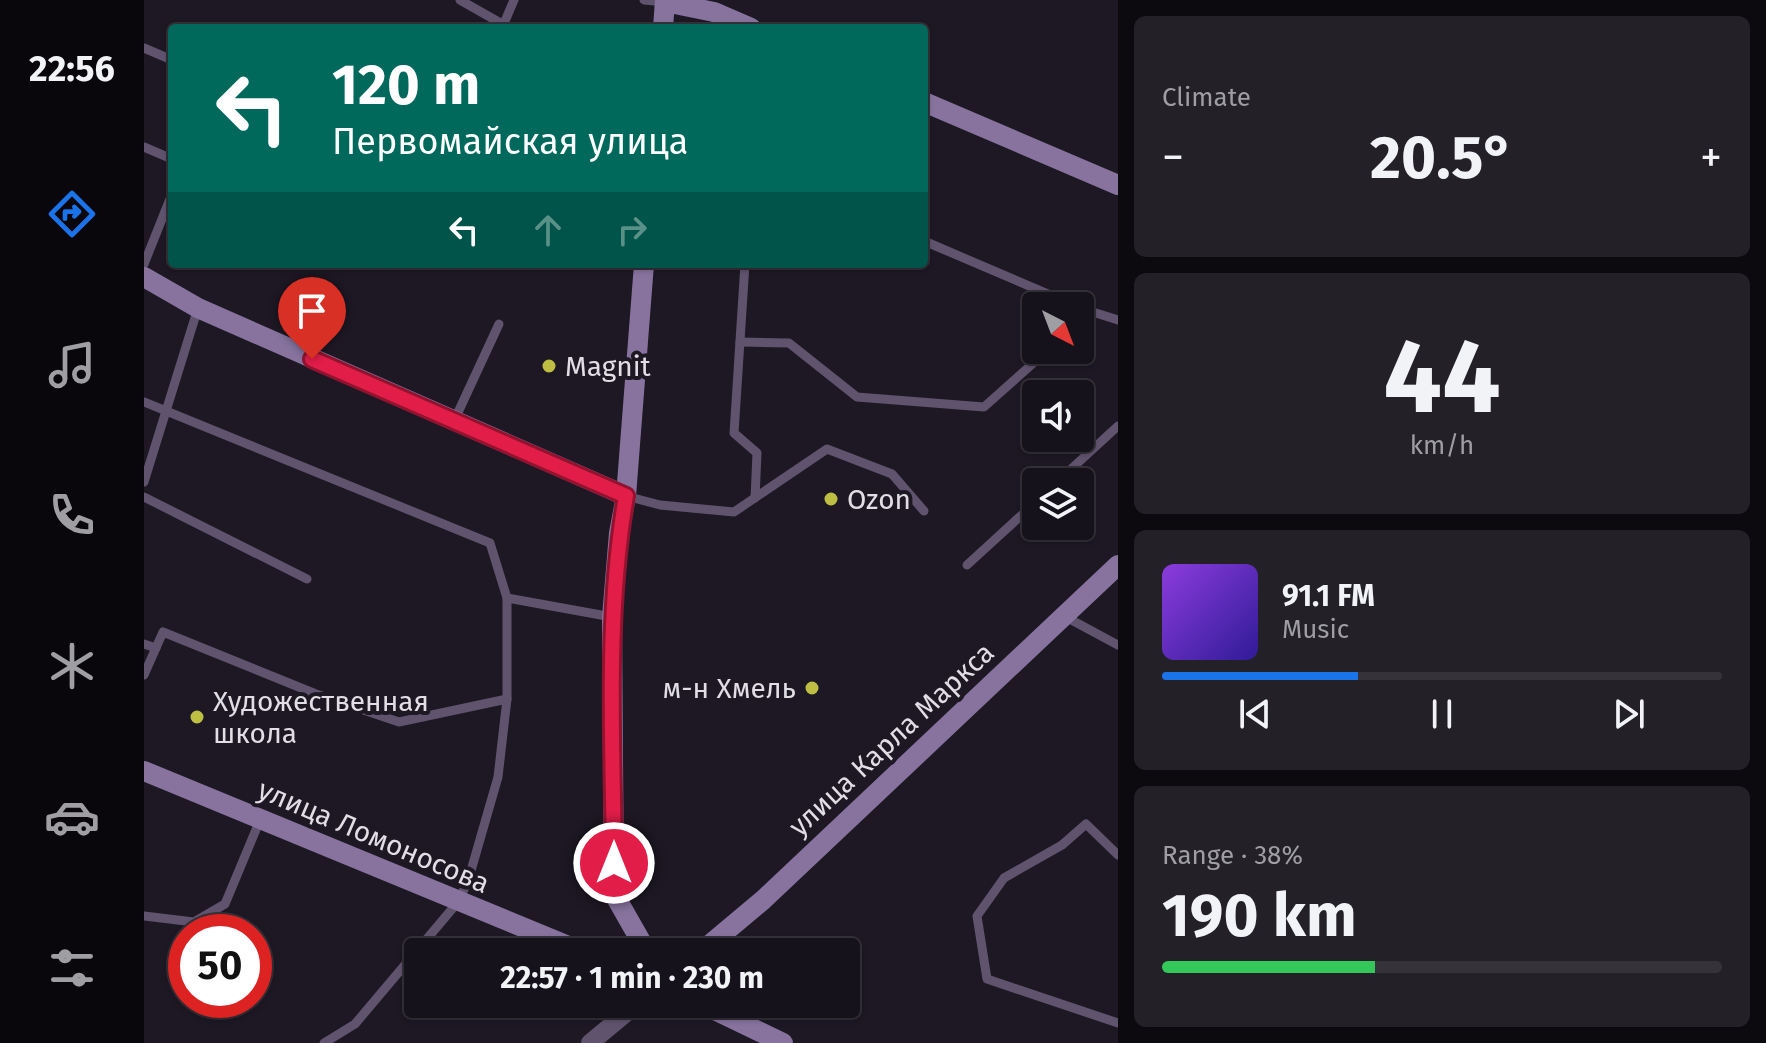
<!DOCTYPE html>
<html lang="en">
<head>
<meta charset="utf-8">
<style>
  :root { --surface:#16121b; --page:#232028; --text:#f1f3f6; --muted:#9e9ea3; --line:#35323a; --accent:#1a73e8 }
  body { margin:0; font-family:"Fira Sans",sans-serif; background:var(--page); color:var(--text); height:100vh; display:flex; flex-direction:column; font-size:30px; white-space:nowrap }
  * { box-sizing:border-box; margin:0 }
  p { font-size:26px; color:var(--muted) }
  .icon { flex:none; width:44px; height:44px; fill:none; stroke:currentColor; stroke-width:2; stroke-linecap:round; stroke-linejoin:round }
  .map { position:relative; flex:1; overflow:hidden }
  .panel { display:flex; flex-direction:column; gap:16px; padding:16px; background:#0c0a0f; width:648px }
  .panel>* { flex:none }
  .guide { position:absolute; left:24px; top:24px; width:760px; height:244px; border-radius:8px; box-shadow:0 2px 6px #0004,0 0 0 2px var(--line); background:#00695c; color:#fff; overflow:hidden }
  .needle { width:52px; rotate:138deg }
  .fabs { position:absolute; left:878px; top:292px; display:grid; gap:16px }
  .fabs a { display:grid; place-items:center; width:72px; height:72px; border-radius:8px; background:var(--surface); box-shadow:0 2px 6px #0004,0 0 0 2px var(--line); font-size:40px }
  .speed { position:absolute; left:24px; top:914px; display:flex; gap:16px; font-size:40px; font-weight:700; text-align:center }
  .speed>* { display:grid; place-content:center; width:104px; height:104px; border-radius:50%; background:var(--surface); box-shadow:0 2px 6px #0004,0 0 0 2px var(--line); line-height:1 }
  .speed .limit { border:12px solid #d22; background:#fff; color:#111 }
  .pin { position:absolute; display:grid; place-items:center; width:68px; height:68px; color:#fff; margin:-82px -34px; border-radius:50% 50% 50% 0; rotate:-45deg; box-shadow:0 0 8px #0007 }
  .pin .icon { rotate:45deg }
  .me { position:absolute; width:88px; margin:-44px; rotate:0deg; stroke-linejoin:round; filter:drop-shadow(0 0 6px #0008) }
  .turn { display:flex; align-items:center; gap:28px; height:168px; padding:0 32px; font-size:36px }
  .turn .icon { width:104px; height:104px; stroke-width:2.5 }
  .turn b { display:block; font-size:56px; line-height:68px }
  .lanes { display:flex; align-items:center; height:76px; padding:0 32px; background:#0003; justify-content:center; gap:40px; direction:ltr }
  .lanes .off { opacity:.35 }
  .big { font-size:60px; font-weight:700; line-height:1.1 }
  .panel .tile { flex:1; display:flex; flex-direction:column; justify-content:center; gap:12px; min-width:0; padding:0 28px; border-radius:12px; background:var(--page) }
  .panel .dial { align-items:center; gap:0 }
  .dial b { font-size:104px; line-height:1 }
  .song { display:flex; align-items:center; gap:24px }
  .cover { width:96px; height:96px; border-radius:12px; background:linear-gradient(135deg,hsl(270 70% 55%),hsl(250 70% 35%)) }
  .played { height:8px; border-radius:4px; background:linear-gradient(90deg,var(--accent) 35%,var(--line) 35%) }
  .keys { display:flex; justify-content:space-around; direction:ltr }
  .heat { display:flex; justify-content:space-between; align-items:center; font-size:44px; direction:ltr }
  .charge { height:12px; border-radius:6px; background:linear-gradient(90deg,#34c759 38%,var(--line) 0) }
  .trip { position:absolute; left:260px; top:938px; width:456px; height:80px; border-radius:8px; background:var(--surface); box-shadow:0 2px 6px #0004,0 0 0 2px var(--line); font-weight:700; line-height:80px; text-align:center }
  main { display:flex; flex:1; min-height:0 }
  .tab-bar { display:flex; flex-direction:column; width:144px; justify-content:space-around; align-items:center; background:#09070b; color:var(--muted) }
  .tab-bar .icon { width:56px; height:56px }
  .tab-bar .active { color:var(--accent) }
  .tab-bar b { font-size:36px; color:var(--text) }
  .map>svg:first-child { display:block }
</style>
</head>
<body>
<main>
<nav class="tab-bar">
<b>22:56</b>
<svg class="icon active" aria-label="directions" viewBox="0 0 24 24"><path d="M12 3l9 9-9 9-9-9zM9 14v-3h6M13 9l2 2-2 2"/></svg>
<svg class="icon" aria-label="music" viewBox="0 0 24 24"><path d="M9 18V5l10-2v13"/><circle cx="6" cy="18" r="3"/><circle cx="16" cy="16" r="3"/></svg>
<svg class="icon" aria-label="phone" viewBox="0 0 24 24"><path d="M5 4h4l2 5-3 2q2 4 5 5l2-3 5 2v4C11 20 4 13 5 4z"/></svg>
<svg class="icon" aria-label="climate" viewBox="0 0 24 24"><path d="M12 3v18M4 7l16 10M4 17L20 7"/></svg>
<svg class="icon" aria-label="car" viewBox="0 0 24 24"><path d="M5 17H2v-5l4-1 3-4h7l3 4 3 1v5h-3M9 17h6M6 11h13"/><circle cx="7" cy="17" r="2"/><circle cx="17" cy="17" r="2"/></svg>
<svg class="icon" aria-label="filters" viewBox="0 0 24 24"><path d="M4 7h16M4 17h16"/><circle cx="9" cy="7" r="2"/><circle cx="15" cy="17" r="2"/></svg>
</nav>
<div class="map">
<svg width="974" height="1043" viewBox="0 0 974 1043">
  <rect width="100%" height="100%" fill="#1d1824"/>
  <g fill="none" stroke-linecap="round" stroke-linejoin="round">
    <!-- lane -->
    <g stroke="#60536e" stroke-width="9">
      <polyline points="316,0 360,25"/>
      <polyline points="500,0 521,2"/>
      <polyline points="358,28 370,0"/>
      <polyline points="0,48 28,60"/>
      <polyline points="0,147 28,159"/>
      <polyline points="780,241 932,306"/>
      <polyline points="0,264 28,194"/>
      <polyline points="601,264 590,433 613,453 611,498"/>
      <polyline points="936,308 974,320"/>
      <polyline points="596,342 645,343 713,397 840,407 904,350"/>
      <polyline points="0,402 346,543 363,598 468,617"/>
      <polyline points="310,421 355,324"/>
      <polyline points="0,482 54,308"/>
      <polyline points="913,482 974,426"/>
      <polyline points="482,496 516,505 590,512 683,449 748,474 780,511"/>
      <polyline points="0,497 163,579"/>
      <polyline points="823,565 892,502"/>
      <polyline points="920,616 974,645"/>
      <polyline points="0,644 12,648"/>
      <polyline points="0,675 19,632 172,694 255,722 363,699 363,598"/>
      <polyline points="974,855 942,824 918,845 860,878 833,916 843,979 974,1023"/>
      <polyline points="0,916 50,922 81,904 116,820"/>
      <polyline points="180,1043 211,1024 314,902 324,881 354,777 363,699"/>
    </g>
    <!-- street -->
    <polyline stroke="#60536e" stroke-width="18" points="446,1043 493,1004"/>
    <!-- secondary -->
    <g stroke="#87739e" stroke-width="20">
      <polyline points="521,2 570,12 607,28"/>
      <polyline points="519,28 521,0"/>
      <polyline points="780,102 974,185"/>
      <polyline points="500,264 482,496 475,533 468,617 470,894 503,952"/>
      <polyline points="0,277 54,308 482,496"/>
      <polyline points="0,771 439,952"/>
      <polyline points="557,952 619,900 974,565"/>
      <polyline points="558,1004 639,1043"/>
    </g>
  </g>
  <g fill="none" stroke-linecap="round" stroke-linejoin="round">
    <!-- route casing -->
    <g stroke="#92132f" stroke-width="20">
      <path id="route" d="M168,359l314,137c-21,121 -13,245 -12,367"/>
    </g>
    <!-- route -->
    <use href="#route" stroke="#e11d48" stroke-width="14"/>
  </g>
  <!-- markers -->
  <g fill="#bebf42" stroke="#1d1824" stroke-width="3">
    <circle cx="405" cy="366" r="8"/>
    <circle cx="687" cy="499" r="8"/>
    <circle cx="668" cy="688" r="8"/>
    <circle cx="53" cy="717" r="8"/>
  </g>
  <g text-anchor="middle" stroke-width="8" stroke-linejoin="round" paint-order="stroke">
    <!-- poi labels -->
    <g font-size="28" fill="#e1dee6" stroke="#1d1824" text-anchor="start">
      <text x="421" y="376">Magnit</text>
      <text x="703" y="509">Ozon</text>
      <text x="652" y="698" text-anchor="end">м-н Хмель</text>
      <text x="69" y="711">Художественная<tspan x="69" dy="32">школа</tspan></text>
    </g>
    <!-- street labels -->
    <g font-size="28" fill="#e1dee6" stroke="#1d1824">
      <text transform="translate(747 739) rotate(-43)" y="10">улица Карла Маркса</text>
      <text transform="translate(230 836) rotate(23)" y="10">улица Ломоносова</text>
    </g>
  </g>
</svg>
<div class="fabs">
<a><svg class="needle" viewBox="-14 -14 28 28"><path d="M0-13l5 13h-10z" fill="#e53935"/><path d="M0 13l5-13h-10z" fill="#9e9ea3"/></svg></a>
<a><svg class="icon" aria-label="sound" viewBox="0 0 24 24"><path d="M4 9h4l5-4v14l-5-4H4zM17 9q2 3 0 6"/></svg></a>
<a><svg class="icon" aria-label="layers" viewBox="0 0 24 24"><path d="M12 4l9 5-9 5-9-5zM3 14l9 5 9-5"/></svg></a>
</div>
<div class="speed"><div class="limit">50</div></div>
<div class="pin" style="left:168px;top:359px;background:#d93025"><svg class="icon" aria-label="arrive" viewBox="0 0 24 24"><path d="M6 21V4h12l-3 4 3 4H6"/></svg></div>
<svg class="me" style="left:470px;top:863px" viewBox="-20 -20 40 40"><circle r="17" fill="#e11d48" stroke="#fff" stroke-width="3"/><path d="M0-11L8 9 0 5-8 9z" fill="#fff"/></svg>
<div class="trip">22:57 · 1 min · 230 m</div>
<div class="guide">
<div class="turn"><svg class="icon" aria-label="left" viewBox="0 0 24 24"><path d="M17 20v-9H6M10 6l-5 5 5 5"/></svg><div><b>120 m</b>Первомайская улица</div></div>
<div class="lanes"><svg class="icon" aria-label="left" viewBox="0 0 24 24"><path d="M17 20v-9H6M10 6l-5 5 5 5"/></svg><svg class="icon off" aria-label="ahead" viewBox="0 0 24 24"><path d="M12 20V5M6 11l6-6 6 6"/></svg><svg class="icon off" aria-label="right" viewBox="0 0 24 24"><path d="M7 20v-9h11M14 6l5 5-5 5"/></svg></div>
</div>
</div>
<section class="panel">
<div class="tile"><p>Climate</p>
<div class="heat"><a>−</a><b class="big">20.5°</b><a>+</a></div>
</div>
<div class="tile dial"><b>44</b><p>km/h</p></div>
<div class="tile">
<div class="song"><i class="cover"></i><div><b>91.1 FM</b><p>Music</p></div></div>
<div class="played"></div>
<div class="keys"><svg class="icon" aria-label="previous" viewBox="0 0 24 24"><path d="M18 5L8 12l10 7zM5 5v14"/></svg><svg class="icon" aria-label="pause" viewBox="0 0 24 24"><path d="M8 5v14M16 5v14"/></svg><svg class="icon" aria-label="next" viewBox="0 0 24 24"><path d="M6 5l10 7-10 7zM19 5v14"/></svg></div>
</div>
<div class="tile"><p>Range · 38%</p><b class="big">190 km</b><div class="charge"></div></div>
</section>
</main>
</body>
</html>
